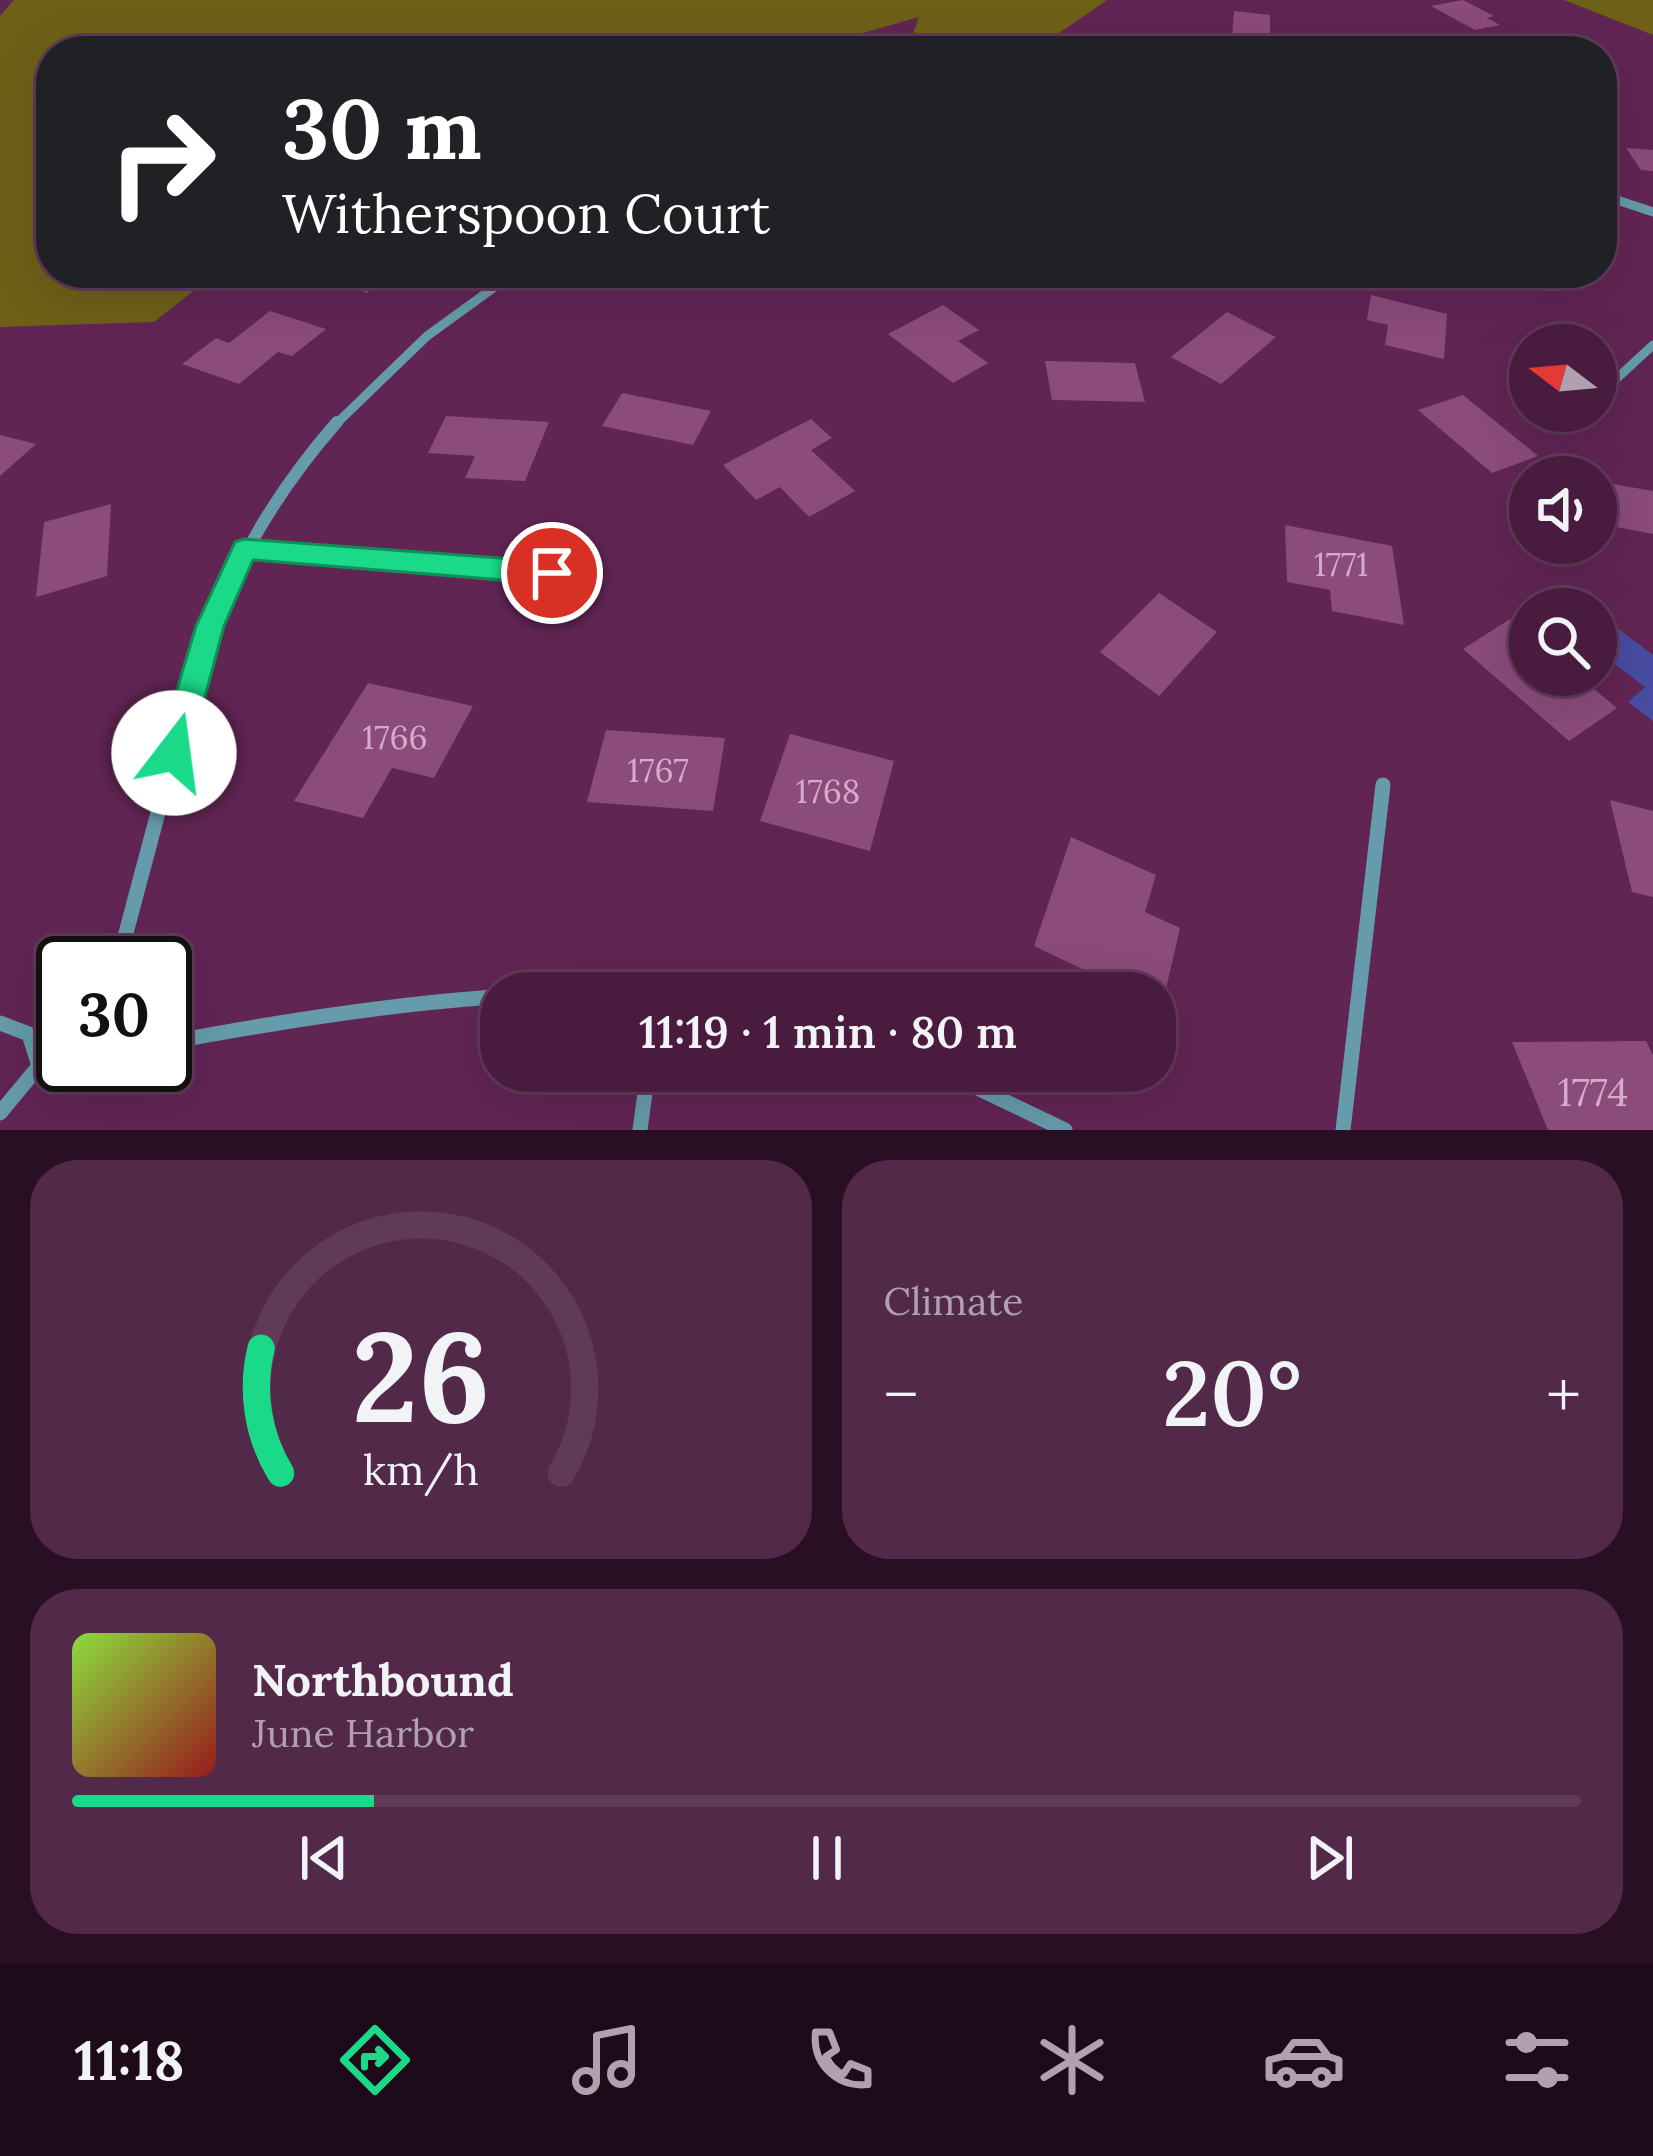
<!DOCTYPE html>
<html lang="en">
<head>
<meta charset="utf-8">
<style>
  :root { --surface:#491c3f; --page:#53294a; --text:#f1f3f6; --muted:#b1a1b0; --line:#613a59; --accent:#1ad988 }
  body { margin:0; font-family:Lora,serif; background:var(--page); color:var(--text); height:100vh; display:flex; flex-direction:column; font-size:45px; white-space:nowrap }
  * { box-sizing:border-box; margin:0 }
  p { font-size:39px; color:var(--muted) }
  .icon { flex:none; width:66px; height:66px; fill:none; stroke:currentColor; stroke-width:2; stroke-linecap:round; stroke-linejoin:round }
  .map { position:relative; height:1130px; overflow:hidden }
  .side { display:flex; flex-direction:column; gap:30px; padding:30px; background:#280f23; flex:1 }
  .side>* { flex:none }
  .guide { position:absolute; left:36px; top:36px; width:1581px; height:252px; border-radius:48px; box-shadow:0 12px 48px #0002,0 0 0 3px var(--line); background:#202124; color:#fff; overflow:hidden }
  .needle { width:78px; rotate:286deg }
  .fabs { position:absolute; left:1509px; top:324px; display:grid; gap:24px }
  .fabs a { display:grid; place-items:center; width:108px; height:108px; border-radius:50%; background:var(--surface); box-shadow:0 12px 48px #0002,0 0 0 3px var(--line); font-size:60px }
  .speed { position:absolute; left:36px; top:936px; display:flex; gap:24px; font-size:60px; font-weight:700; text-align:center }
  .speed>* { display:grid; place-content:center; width:156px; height:156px; border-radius:50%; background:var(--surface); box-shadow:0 12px 48px #0002,0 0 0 3px var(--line); line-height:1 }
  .speed .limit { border:6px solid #111; border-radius:18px; background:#fff; color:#111 }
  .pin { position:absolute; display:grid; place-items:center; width:102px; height:102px; color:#fff; margin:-51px; border:6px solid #fff; border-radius:50%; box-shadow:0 3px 12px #0007 }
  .me { position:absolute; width:132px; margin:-66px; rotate:15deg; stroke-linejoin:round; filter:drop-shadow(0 0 9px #0008) }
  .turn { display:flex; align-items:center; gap:42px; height:252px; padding:0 48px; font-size:54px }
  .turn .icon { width:156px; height:156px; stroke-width:2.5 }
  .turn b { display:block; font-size:84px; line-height:102px }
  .big { font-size:90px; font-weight:600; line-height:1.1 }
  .side .tile { flex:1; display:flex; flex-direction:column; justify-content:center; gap:18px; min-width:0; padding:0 42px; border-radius:48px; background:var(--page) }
  .side .dial { align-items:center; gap:0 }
  .dial svg { height:312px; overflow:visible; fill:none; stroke:var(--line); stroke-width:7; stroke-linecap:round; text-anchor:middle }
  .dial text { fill:var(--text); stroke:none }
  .song { display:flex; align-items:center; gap:36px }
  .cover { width:144px; height:144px; border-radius:18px; background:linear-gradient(135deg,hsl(90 70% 55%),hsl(0 70% 35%)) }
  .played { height:12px; border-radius:6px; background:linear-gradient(90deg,var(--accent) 20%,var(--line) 20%) }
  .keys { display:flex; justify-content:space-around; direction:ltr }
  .heat { display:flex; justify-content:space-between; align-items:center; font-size:66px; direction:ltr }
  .side .tiles { flex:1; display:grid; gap:30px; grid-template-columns:1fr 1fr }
  .tile:last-child { grid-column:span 2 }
  .trip { position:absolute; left:480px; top:972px; width:696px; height:120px; border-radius:48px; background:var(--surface); box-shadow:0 12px 48px #0002,0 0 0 3px var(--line); font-weight:600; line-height:120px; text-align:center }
  .tab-bar { display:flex; height:192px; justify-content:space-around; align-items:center; background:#1d0b19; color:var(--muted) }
  .tab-bar .icon { width:84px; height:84px }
  .tab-bar .selected { color:var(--accent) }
  .tab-bar b { font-size:54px; color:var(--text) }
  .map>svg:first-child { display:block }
</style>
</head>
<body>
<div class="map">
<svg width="1653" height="1130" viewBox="0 0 1653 1130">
  <rect width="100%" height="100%" fill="#612554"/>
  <!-- green -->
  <g fill="#6e6017">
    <polygon points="14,0 1107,0 1055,36 907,51 919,17 800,51 51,51 51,273 216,273 154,322 0,327 0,16"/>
    <polygon points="1565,0 1653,0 1653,35 1564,0"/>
  </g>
  <!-- water -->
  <polygon fill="#484ca2" points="1609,622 1653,655 1653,721 1628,702 1645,687 1596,650 1596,632"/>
  <!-- building -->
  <g fill="#8b4b7b">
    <polygon points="1463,0 1494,16 1487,18 1500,25 1475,30 1431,6"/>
    <polygon points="1234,11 1270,15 1270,45 1232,40"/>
    <polygon points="1626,148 1653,150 1653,171 1641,170"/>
    <polygon points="344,273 401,273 366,293 337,277"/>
    <polygon points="1211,273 1261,273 1268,285 1219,287"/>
    <polygon points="1371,295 1447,314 1444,359 1385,345 1388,325 1367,320"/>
    <polygon points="943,305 979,330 958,341 988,363 953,383 888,334"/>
    <polygon points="270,311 326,329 292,356 278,352 239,384 182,364 216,338 229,343"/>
    <polygon points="1227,312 1276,337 1221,384 1171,357"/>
    <polygon points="1045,361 1135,363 1145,402 1052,400"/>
    <polygon points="622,393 711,411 693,445 602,426"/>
    <polygon points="1463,395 1538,456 1492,473 1418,410"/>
    <polygon points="446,416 549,422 525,481 465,478 475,456 428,453"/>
    <polygon points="811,419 832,438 811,450 855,491 809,517 780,487 756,500 723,465"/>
    <polygon points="0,435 36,444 0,476"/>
    <polygon points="1596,481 1653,491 1653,534 1606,525"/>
    <polygon points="111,504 107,576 36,597 44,522"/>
    <polygon points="1285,525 1392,546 1404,625 1332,611 1330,590 1287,582"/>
    <polygon points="1159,593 1217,632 1159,696 1100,652"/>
    <polygon points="1510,619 1530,636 1530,675 1577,675 1617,708 1569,741 1463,649"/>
    <polygon points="368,683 473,706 434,778 392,768 363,818 294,801"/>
    <polygon points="606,730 725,738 713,811 587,802"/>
    <polygon points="790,734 894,761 870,851 760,821"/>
    <polygon points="1610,800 1653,811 1653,897 1632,892"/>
    <polygon points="1071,837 1156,875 1145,912 1180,928 1162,1006 1155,1003 1155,993 1133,993 1034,946"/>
    <polygon points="1646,1041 1653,1055 1653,1130 1548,1130 1512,1042"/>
  </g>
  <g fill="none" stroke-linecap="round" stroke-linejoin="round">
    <!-- street-far3 -->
    <polyline stroke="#659baa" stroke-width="8" points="1381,51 1382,37"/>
    <!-- street-far2 -->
    <g stroke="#659baa" stroke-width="9">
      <polyline points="1602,195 1653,212"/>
      <polyline points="1614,381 1653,345"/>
      <polyline points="335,425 427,336 514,273"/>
    </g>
    <!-- street-far1 -->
    <g stroke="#659baa" stroke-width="12">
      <polyline points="245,549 596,577"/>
      <path d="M179,733c32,-123 74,-215 158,-311"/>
    </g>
    <!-- street -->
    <g stroke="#659baa" stroke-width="15">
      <polyline points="118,963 180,730"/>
      <polyline points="0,1023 29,1034 39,1066"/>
      <path d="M165,1043c159,-30 316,-53 478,-50"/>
      <polyline points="942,1071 1065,1130"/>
      <polyline points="0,1113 39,1066 63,1062"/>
      <polyline points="640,1130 648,1071"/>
      <polyline points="1343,1130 1383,785"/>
    </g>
  </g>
  <!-- route -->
  <polygon fill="#1ad988" stroke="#118d58" stroke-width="3" points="244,539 552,562 566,573 552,584 253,560 224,626 190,753 185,763 174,767 163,763 158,753 196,626 235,542"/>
  <g text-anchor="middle" stroke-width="12" stroke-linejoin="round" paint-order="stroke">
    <!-- number labels -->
    <g font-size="33" fill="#d6abca">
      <text x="1341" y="576">1771</text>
      <text x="395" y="749">1766</text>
      <text x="658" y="782">1767</text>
      <text x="828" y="803">1768</text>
    </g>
    <!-- near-number labels -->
    <g font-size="39" fill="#d6abca">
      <text x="1593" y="1106">1774</text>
    </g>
  </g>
</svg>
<div class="fabs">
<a><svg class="needle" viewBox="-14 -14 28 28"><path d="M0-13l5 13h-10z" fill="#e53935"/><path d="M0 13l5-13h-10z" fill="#b1a1b0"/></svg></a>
<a><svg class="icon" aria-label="sound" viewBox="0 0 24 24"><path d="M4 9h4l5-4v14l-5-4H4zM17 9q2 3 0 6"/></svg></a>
<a><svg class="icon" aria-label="search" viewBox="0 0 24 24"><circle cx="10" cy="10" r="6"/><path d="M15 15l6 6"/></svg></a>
</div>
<div class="speed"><div class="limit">30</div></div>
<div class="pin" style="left:552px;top:573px;background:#d93025"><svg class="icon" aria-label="arrive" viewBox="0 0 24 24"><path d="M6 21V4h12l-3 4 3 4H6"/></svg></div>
<svg class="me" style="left:174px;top:753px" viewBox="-20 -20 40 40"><circle r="19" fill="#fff"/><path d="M0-13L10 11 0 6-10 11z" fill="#1ad988"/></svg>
<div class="trip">11:19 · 1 min · 80 m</div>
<div class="guide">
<div class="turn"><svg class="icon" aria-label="right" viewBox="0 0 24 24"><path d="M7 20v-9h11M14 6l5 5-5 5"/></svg><div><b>30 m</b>Witherspoon Court</div></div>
</div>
</div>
<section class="side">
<div class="tiles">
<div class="tile dial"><svg viewBox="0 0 100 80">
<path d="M14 69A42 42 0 1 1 86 69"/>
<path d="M14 69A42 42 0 0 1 9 37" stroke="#1ad988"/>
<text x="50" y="56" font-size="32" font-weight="700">26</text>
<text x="50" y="72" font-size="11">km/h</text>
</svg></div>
<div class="tile"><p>Climate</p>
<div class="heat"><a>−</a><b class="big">20°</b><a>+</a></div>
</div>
<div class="tile">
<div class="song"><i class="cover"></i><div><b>Northbound</b><p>June Harbor</p></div></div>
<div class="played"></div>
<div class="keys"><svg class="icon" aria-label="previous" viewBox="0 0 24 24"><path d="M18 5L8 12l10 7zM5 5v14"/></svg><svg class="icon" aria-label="pause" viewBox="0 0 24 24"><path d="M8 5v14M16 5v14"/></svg><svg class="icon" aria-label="next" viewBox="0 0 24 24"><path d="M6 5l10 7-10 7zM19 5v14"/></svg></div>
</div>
</div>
</section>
<nav class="tab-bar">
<b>11:18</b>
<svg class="icon selected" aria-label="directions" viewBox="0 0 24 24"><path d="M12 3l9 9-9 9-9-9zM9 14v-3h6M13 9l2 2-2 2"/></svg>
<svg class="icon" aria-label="music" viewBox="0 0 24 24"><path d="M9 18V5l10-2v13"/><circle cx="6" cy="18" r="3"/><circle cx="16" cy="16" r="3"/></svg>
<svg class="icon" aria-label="phone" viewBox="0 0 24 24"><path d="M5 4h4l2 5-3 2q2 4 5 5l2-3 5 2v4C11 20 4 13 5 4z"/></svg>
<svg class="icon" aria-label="climate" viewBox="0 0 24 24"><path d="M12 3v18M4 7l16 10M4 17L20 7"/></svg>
<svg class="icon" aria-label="car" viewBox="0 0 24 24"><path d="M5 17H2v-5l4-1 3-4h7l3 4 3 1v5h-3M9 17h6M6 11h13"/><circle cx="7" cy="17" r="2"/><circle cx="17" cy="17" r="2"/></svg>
<svg class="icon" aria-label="filters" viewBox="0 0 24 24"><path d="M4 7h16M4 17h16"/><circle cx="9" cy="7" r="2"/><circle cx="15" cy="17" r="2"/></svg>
</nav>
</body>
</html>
